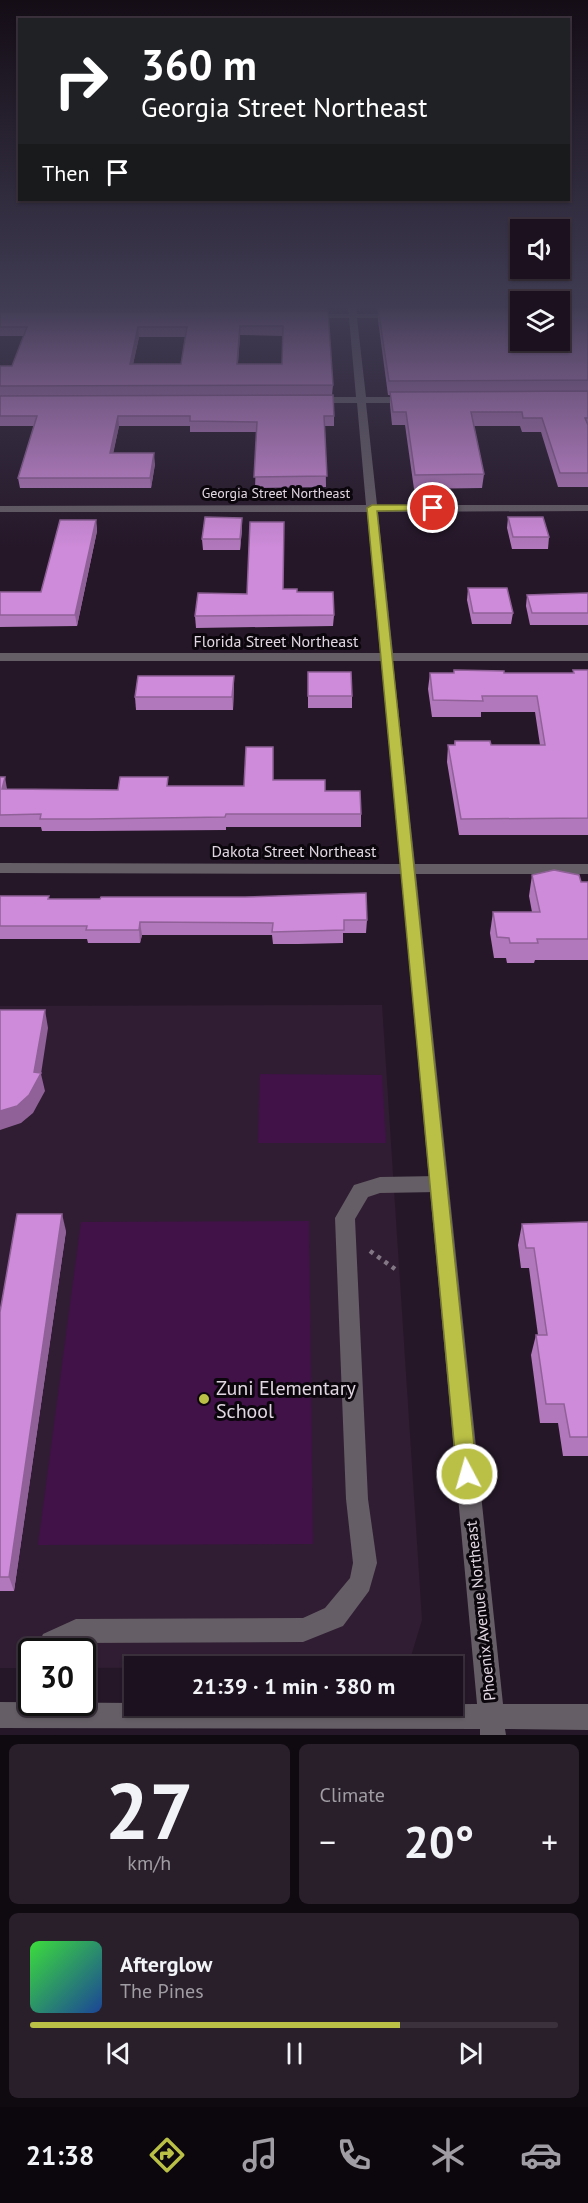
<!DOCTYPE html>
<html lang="en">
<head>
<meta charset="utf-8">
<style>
  :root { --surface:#1c111e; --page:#291f2b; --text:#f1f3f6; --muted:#a09da4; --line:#3a313c; --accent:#bac045 }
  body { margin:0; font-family:"PT Sans",sans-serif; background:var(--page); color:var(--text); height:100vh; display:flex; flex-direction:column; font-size:22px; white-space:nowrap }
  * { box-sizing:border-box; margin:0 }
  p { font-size:20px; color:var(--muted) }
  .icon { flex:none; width:33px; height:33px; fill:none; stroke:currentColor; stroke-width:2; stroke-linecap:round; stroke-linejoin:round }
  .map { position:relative; height:1735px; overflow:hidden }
  .sheet { display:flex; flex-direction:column; gap:9px; padding:9px; background:#0f0910; flex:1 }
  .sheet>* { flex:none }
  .banner { position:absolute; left:18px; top:18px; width:552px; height:183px; border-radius:0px; box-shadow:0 2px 4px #0004,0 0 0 2px var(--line); background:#202124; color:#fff; overflow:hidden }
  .fabs { position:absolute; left:510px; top:219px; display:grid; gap:12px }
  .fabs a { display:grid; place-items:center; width:60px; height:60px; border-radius:0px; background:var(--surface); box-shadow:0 2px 4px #0004,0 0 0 2px var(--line); font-size:30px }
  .speed { position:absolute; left:18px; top:1638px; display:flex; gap:12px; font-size:30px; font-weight:700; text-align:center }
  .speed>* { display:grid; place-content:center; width:78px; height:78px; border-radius:50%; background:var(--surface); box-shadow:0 2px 4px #0004,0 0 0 2px var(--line); line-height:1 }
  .speed .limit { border:3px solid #111; border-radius:9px; background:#fff; color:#111 }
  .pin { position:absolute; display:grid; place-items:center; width:51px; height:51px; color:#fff; margin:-26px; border:3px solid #fff; border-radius:50%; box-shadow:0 2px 6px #0007 }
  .me { position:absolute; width:66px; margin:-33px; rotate:354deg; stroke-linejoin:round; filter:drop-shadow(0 0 4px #0008) }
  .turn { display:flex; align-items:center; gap:21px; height:126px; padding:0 24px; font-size:27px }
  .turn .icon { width:78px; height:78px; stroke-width:2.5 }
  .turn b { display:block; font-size:42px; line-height:51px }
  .then { display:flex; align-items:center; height:57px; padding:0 24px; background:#0003; gap:12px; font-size:22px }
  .big { font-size:45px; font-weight:800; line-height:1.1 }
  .sheet .card { flex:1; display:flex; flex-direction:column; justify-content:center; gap:9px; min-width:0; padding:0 21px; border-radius:9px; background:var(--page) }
  .sheet .dial { align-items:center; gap:0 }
  .dial b { font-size:78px; line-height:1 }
  .song { display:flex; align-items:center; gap:18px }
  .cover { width:72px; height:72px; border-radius:9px; background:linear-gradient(135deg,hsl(120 70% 55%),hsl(220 70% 35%)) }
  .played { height:6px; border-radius:3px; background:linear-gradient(90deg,var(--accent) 70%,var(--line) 70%) }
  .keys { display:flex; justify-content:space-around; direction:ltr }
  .heat { display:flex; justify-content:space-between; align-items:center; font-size:33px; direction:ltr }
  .sheet .tiles { flex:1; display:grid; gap:9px; grid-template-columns:1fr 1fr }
  .card:last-child { grid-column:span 2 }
  .trip { position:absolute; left:124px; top:1656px; width:339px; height:60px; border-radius:0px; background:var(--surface); box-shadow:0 2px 4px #0004,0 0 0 2px var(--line); font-weight:800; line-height:60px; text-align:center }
  .tab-bar { display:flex; height:96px; justify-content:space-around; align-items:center; background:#0b070c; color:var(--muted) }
  .tab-bar .icon { width:42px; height:42px }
  .tab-bar .current { color:var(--accent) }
  .tab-bar b { font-size:27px; color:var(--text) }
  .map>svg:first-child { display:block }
</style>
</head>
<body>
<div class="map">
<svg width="588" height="1735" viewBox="0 0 588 1735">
  <rect width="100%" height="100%" fill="#251728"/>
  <!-- built -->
  <polygon fill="#301d33" points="382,1005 422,1620 408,1666 83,1668 82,1652 32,1652 31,1668 0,1668 0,1006"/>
  <!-- green -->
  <g fill="#401248">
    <polygon points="260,1074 382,1075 386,1143 258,1143"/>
    <polygon points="309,1221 313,1544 38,1545 81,1222"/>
  </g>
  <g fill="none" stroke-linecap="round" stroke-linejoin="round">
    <!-- path -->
    <polyline stroke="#837785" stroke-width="4.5" stroke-dasharray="4 5" stroke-linecap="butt" points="370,1251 395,1269"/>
    <!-- lane -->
    <g fill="#655e66" fill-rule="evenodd">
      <polygon points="438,1176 445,1178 447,1184 445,1190 438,1192 380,1193 368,1197 355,1219 368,1499 377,1563 369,1591 343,1626 303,1642 78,1643 61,1652 35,1652 43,1634 76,1619 303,1618 325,1608 350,1578 353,1563 346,1499 335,1218 354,1185 380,1177"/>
      <polygon points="32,1673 32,1702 41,1702 35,1724 26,1728 17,1724 13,1715 23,1676"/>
    </g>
    <!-- street -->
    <polygon fill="#655e66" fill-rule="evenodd" points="348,305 356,305 357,314 398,314 402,316 398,318 357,318 366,397 408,397 413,400 408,403 366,403 377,505 588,505 588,511 378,512 393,653 588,653 588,661 393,661 415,864 588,864 588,874 416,874 503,1704 588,1704 588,1730 505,1729 506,1735 480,1735 480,1729 0,1728 0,1702 135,1703 135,1706 477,1704 401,874 0,873 0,863 400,864 381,661 0,661 0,653 380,653 367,512 0,512 0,506 366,505 357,403 315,403 310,400 315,397 356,397 349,318 308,318 304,316 308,314 349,314"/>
  </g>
  <!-- wall -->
  <g fill="#b178bb" fill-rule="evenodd">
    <path d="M0,305h327l6,80 -1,10 -332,1v-30h12l12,-30h-24zM240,335l43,1 -1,28h-44zM139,337h46l-4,27h-48z"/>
    <polygon points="376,305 520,305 520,340 560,305 588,305 588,487 558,487 541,432 522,432 520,426 474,426 484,474 482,488 414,489 405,425 392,425 390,405 390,395 388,395 378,320 378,311 377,311"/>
    <polygon points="0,396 334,416 334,426 325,426 326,487 255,488 257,432 190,432 190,426 119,426 113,453 155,464 151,488 20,488 18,478 34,426 0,426"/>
    <polygon points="508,517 549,537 548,549 512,549 507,528"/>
    <polygon points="242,518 242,529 240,550 203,550 202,539"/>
    <polygon points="96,520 97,531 77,626 0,627 0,592 41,592"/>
    <polygon points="468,588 513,613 511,624 472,624 467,600"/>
    <polygon points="284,589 297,592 334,615 333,626 196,628 195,616 247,594"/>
    <polygon points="588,593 588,625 530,625 526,606 527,595"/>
    <polygon points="454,670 504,673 573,673 573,670 588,670 588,835 459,835 447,762 448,745 454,745 455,741 491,745 540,745 535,712 481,712 481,717 432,717 428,689 430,673 454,673"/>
    <polygon points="308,672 352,696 352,708 308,708"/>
    <polygon points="234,676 233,710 136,710 135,697"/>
    <polygon points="0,777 7,789 118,790 169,786 244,786 273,780 325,791 361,814 361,827 226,827 226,830 92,831 42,831 41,827 0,827"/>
    <polygon points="532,875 581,882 588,882 588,960 535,960 534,963 507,963 506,958 494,958 490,933 493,912 532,912 529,896"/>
    <polygon points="0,896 49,896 49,899 367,920 366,933 343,933 343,943 298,944 273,944 272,935 142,935 140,943 88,943 87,939 0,939"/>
    <polygon points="588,1222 588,1456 563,1456 558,1423 540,1423 531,1355 536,1335 538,1335 529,1268 521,1268 518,1245 522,1224"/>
    <polygon points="66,1231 14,1591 0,1591 0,1312"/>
  </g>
  <!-- shaded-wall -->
  <g fill="#906198">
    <polygon points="240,326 240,335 237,373 237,364"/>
    <polygon points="138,327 139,337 131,374 130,364"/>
    <polygon points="118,416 119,426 111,464 110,453"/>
    <polygon points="154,453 155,464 151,488 150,478"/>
    <polygon points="242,518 242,529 240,550 240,539"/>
    <polygon points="96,520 97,531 77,626 75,615"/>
    <polygon points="234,676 234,688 233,710 232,697"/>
    <polygon points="5,777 7,789 4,802 2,789"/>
    <polygon points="140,922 142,935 140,943 139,930"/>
    <polygon points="45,1010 48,1028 41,1074 45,1091 33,1113 21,1123 0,1130 0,1111 34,1072"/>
    <polygon points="62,1214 66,1231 14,1591 9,1577"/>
  </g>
  <!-- building -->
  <g fill="#ce8bd9" stroke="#906198" stroke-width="1.5" fill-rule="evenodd">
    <polygon points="560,305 562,307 588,307 588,380 389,381 378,308 520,307 520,340 560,340"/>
    <path d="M328,311l5,74 -333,1v-20h12l15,-39h-27v-15zM240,326h43l-1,38h-45zM138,327h49l-6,37h-51z"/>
    <polygon points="588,391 588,418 585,418 588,425 588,473 560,473 542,418 523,418 522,412 471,412 484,474 415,475 406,412 393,412 390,392"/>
    <polygon points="333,395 334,416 324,416 327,476 254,477 257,422 190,421 190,416 118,416 110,453 154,453 150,478 18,478 37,416 0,416 0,396"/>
    <polygon points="205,517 242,518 240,539 202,539"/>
    <polygon points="508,517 543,517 549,537 513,537"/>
    <polygon points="60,520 96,520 75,615 0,615 0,592 41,592"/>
    <polygon points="250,522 284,522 283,589 297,589 297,592 333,592 334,615 195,616 198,593 247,594"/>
    <polygon points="468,588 507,588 513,613 473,613"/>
    <polygon points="588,593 588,613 532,613 527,595"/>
    <polygon points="454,670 504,671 504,673 574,673 573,670 588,670 588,818 461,819 448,745 455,745 455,741 490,741 491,745 545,745 537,696 482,696 483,701 433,700 430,673 454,673"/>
    <polygon points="308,672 351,672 352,696 308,696"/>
    <polygon points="138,676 234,676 232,697 135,697"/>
    <polygon points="246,747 273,747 273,780 325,780 325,791 360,791 361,814 226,814 225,817 90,819 40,819 41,814 0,815 0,777 5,777 2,789 118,790 120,777 168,777 167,786 244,786"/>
    <polygon points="554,870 579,875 581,882 588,882 588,939 537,939 538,943 510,943 509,938 497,937 493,912 540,912 532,875"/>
    <polygon points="366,893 367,920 344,920 344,930 272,932 273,923 140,922 139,930 86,930 87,926 0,926 0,896 49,896 48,899 100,899 101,897 245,897"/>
    <polygon points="0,1010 45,1010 34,1072 41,1073 29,1095 17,1106 0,1111"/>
    <polygon points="17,1214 62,1214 9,1577 0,1577 0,1312"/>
    <polygon points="588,1222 588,1437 570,1437 564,1404 546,1404 536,1335 547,1335 534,1248 526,1248 522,1224"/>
  </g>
  <!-- sky -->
  <linearGradient id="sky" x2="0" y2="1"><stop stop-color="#140d16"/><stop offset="0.56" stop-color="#403c53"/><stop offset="1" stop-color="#403c53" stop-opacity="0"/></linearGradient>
  <rect width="588" height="548" fill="url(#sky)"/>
  <!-- route -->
  <polygon fill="#bac045" stroke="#797d2d" stroke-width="1.5" points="433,505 436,506 436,510 377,511 477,1474 474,1481 467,1484 460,1481 457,1474 367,508 372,505"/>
  <!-- markers -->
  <circle fill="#bac045" stroke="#0b060c" stroke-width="2" cx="204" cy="1399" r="6"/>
  <g text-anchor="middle" stroke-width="6" stroke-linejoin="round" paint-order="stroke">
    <!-- far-street labels -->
    <g font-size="14" fill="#e1d7e2" stroke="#0b060c">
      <text x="276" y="498">Georgia Street Northeast</text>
    </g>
    <!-- street labels -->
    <g font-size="16" fill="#e1d7e2" stroke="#0b060c">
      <text x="276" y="647">Florida Street Northeast</text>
      <text x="294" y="857">Dakota Street Northeast</text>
      <text transform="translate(480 1611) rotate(-96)" y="6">Phoenix Avenue Northeast</text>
    </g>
    <!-- near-poi labels -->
    <g font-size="20" fill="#e1d7e2" stroke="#0b060c" text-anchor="start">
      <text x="216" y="1395">Zuni Elementary<tspan x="216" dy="23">School</tspan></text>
    </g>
  </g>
</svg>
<div class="fabs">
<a><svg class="icon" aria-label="sound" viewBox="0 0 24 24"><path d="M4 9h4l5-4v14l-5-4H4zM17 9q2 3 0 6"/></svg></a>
<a><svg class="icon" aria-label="layers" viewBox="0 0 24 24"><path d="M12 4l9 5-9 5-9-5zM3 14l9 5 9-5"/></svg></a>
</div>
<div class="speed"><div class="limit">30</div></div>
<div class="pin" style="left:433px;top:508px;background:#d93025"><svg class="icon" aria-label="arrive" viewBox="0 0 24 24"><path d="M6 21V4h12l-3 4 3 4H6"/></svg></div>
<svg class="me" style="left:467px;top:1474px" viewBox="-20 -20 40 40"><circle r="17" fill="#bac045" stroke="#fff" stroke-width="3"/><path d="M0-11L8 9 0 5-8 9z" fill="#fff"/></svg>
<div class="trip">21:39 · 1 min · 380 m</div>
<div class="banner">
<div class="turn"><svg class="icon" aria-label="right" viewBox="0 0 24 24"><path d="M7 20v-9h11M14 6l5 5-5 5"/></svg><div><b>360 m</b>Georgia Street Northeast</div></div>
<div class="then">Then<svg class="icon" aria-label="arrive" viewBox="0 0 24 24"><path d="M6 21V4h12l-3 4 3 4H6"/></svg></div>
</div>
</div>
<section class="sheet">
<div class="tiles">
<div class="card dial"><b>27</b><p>km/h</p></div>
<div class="card"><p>Climate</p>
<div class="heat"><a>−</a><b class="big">20°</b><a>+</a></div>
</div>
<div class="card">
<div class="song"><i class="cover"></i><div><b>Afterglow</b><p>The Pines</p></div></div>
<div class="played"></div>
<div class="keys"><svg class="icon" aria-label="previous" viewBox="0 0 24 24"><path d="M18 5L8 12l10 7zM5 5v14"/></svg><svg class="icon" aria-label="pause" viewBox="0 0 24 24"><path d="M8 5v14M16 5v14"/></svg><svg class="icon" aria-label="next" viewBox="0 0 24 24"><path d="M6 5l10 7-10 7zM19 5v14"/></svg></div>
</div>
</div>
</section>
<nav class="tab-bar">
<b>21:38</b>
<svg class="icon current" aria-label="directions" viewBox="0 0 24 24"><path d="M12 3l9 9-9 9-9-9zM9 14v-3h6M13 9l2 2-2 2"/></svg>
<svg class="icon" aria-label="music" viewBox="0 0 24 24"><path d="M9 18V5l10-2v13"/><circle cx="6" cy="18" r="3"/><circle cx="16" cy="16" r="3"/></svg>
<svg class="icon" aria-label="phone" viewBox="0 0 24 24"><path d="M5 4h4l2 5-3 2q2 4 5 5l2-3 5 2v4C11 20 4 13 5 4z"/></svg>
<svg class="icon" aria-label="climate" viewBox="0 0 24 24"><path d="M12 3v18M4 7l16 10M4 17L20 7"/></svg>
<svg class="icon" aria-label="car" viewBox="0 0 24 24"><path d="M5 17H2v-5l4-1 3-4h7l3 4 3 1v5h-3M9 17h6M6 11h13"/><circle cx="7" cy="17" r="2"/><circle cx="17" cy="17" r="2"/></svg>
</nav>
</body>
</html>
